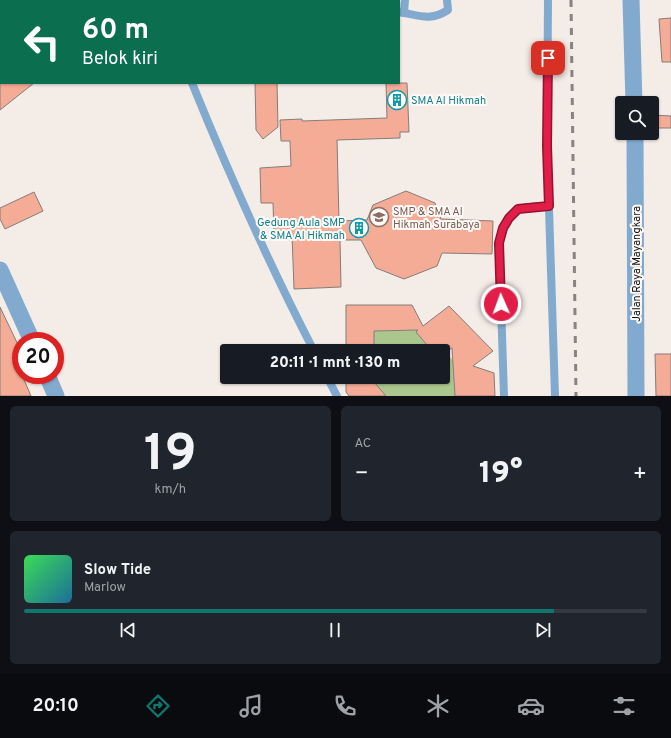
<!DOCTYPE html>
<html lang="id">
<head>
<meta charset="utf-8">
<style>
  :root { --surface:#171b24; --page:#20242c; --text:#f1f3f6; --muted:#9ea1a6; --line:#363941; --accent:#0f766e }
  body { margin:0; font-family:Overpass,sans-serif; background:var(--page); color:var(--text); height:100vh; display:flex; flex-direction:column; font-size:15px; white-space:nowrap }
  * { box-sizing:border-box; margin:0 }
  p { font-size:13px; color:var(--muted) }
  .icon { flex:none; width:22px; height:22px; fill:none; stroke:currentColor; stroke-width:2; stroke-linecap:round; stroke-linejoin:round }
  .map { position:relative; height:396px; overflow:hidden }
  .details { display:flex; flex-direction:column; gap:10px; padding:10px; background:#0d0f14; flex:1 }
  .details>* { flex:none }
  .hud { position:absolute; left:0px; top:0px; width:400px; height:84px; box-shadow:0 1px 3px #0004; background:#0b6e4f; color:#fff; overflow:hidden }
  .fabs { position:absolute; left:615px; top:96px; display:grid; gap:8px }
  .fabs a { display:grid; place-items:center; width:44px; height:44px; border-radius:4px; background:var(--surface); box-shadow:0 1px 3px #0004; font-size:20px }
  .speed { position:absolute; left:12px; top:332px; display:flex; gap:8px; font-size:20px; font-weight:700; text-align:center }
  .speed>* { display:grid; place-content:center; width:52px; height:52px; border-radius:50%; background:var(--surface); box-shadow:0 1px 3px #0004; line-height:1 }
  .speed .limit { border:6px solid #d22; background:#fff; color:#111 }
  .pin { position:absolute; display:grid; place-items:center; width:34px; height:34px; color:#fff; margin:-17px; border-radius:8px; box-shadow:0 2px 6px #0006 }
  .me { position:absolute; width:44px; margin:-22px; rotate:358deg; stroke-linejoin:round; filter:drop-shadow(0 0 3px #0008) }
  .turn { display:flex; align-items:center; gap:14px; height:84px; padding:0 16px; font-size:18px }
  .turn .icon { width:52px; height:52px; stroke-width:2.5 }
  .turn b { display:block; font-size:28px; line-height:34px }
  .big { font-size:30px; font-weight:800; line-height:1.1 }
  .details .card { flex:1; display:flex; flex-direction:column; justify-content:center; gap:6px; min-width:0; padding:0 14px; border-radius:6px; background:var(--page) }
  .details .dial { align-items:center; gap:0 }
  .dial b { font-size:52px; line-height:1 }
  .song { display:flex; align-items:center; gap:12px }
  .cover { width:48px; height:48px; border-radius:6px; background:linear-gradient(135deg,hsl(130 70% 55%),hsl(200 70% 35%)) }
  .played { height:4px; border-radius:2px; background:linear-gradient(90deg,var(--accent) 85%,var(--line) 85%) }
  .keys { display:flex; justify-content:space-around; direction:ltr }
  .heat { display:flex; justify-content:space-between; align-items:center; font-size:22px; direction:ltr }
  .details .tiles { flex:1; display:grid; gap:10px; grid-template-columns:1fr 1fr }
  .card:last-child { grid-column:span 2 }
  .trip { position:absolute; left:220px; top:344px; width:230px; height:40px; border-radius:4px; background:var(--surface); box-shadow:0 1px 3px #0004; font-weight:800; line-height:40px; text-align:center }
  .dock { display:flex; height:64px; justify-content:space-around; align-items:center; background:#090b0e; color:var(--muted) }
  .dock .icon { width:28px; height:28px }
  .dock .active { color:var(--accent) }
  .dock b { font-size:18px; color:var(--text) }
  .map>svg:first-child { display:block }
</style>
</head>
<body>
<div class="map">
<svg width="671" height="396" viewBox="0 0 671 396">
  <rect width="100%" height="100%" fill="#f4ece7"/>
  <!-- green -->
  <g fill="#acc78e">
    <polygon points="422,330 423,340 432,351 374,351 374,331"/>
    <polygon points="446,352 453,361 455,396 386,396 374,382 374,377 443,377 443,354"/>
  </g>
  <g fill="none" stroke-linecap="round" stroke-linejoin="round">
    <!-- stream -->
    <g stroke="#547a9c" stroke-width="4.5">
      <polyline points="78,1 80,0"/>
      <polyline points="0,54 1,53"/>
    </g>
  </g>
  <!-- building -->
  <g fill="#f5ac96" stroke="#857c7a">
    <polygon points="671,18 671,62 662,62 659,19"/>
    <polygon points="0,83 34,83 0,110"/>
    <polygon points="255,83 277,83 278,127 263,139 256,130"/>
    <polygon points="386,83 407,83 409,132 400,132 400,138 337,140 339,221 367,220 373,205 406,191 435,203 441,219 493,221 492,254 442,253 437,266 404,279 376,268 361,240 340,240 341,287 294,289 292,234 274,235 273,203 261,203 260,168 291,166 290,141 281,141 280,120 302,119 302,121 387,118"/>
    <polygon points="652,115 671,116 671,128 652,128"/>
    <polygon points="34,192 43,211 5,229 0,219 0,208"/>
    <polygon points="346,305 412,305 423,326 449,306 493,351 473,366 494,373 495,396 455,396 452,348 447,351 432,351 416,332 418,330 374,331 374,351 346,351"/>
    <polygon points="0,307 21,351 21,357 17,359 21,375 22,375 31,396 0,396"/>
    <polygon points="655,354 671,354 671,396 656,396"/>
    <polygon points="346,377 374,377 374,382 386,396 349,396 346,392"/>
  </g>
  <g fill="none" stroke-linecap="round" stroke-linejoin="round">
    <!-- service -->
    <g stroke="#82aace" stroke-width="8">
      <polyline points="325,0 331,1"/>
      <polyline points="367,0 367,1"/>
      <polyline points="548,0 547,146 555,396"/>
      <polyline points="262,1 267,0"/>
      <path d="M399,12c20,3 30,10 49,-2l-1,-10"/>
      <polyline points="404,13 405,0"/>
      <path d="M192,83c37,91 77,181 122,268"/>
      <polyline points="327,377 337,396"/>
      <path d="M504,396l-5,-153c4,-12 7,-26 18,-33 6,-4 25,-4 32,-4"/>
    </g>
    <!-- minor -->
    <g stroke="#82aace" stroke-width="17">
      <polyline points="631,0 634,103"/>
      <polyline points="635,133 636,396"/>
      <polyline points="0,270 32,341"/>
      <polyline points="47,375 56,396"/>
    </g>
    <!-- rail -->
    <polyline stroke="#888380" stroke-width="3" stroke-dasharray="7 7" stroke-linecap="butt" points="571,0 576,396"/>
  </g>
  <g fill="none" stroke-linecap="round" stroke-linejoin="round">
    <!-- route casing -->
    <g stroke="#92132f" stroke-width="10">
      <polyline id="route" points="501,304 499,243 503,228 509,218 518,209 549,206 547,146 548,58"/>
    </g>
    <!-- route -->
    <use href="#route" stroke="#e11d48" stroke-width="7"/>
  </g>
  <!-- icons -->
  <defs>
    <g id="building-ring" transform="scale(1)"><circle r="9.5" fill="#fffaf7" stroke="#0f9aa8" stroke-width="1.5"/><path d="M-4-6H4V6H1V3H-1V6H-4ZM-2.5-4.3h1.7v1.8h-1.7ZM.8-4.3h1.7v1.8H.8ZM-2.5-1h1.7V.8h-1.7ZM.8-1h1.7V.8H.8Z" fill="#0f9aa8"/></g>
    <g id="school-ring" transform="scale(1)"><circle r="9.5" fill="#fffaf7" stroke="#8d6e63" stroke-width="1.5"/><path d="M0-5L7-2L0 1L-7-2ZM-4 1L0 2.5L4 1V4Q0 6-4 4Z" fill="#8d6e63"/></g>
  </defs>
  <g fill-rule="evenodd">
    <use href="#building-ring" x="397" y="100"/>
    <use href="#school-ring" x="379" y="217"/>
    <use href="#building-ring" x="359" y="228"/>
  </g>
  <g text-anchor="middle" stroke-width="4" stroke-linejoin="round" paint-order="stroke">
    <!-- culture labels -->
    <g font-size="11" fill="#0d838f" stroke="#fffaf7" text-anchor="start">
      <text x="411" y="104">SMA Al Hikmah</text>
      <text x="345" y="226" text-anchor="end">Gedung Aula SMP<tspan x="345" dy="13">&amp; SMA Al Hikmah</tspan></text>
    </g>
    <!-- education labels -->
    <g font-size="11" fill="#785e54" stroke="#fffaf7" text-anchor="start">
      <text x="393" y="215">SMP &amp; SMA Al<tspan x="393" dy="13">Hikmah Surabaya</tspan></text>
    </g>
    <!-- street labels -->
    <g font-size="11" fill="#13110f" stroke="#fffaf7">
      <text transform="translate(636 264) rotate(-90)" y="4">Jalan Raya Mayangkara</text>
    </g>
  </g>
</svg>
<div class="fabs">
<a><svg class="icon" aria-label="search" viewBox="0 0 24 24"><circle cx="10" cy="10" r="6"/><path d="M15 15l6 6"/></svg></a>
</div>
<div class="speed"><div class="limit">20</div></div>
<div class="pin" style="left:548px;top:58px;background:#d93025"><svg class="icon" aria-label="arrive" viewBox="0 0 24 24"><path d="M6 21V4h12l-3 4 3 4H6"/></svg></div>
<svg class="me" style="left:501px;top:304px" viewBox="-20 -20 40 40"><circle r="17" fill="#e11d48" stroke="#fff" stroke-width="3"/><path d="M0-11L8 9 0 5-8 9z" fill="#fff"/></svg>
<div class="trip">20:11 · 1 mnt · 130 m</div>
<div class="hud">
<div class="turn"><svg class="icon" aria-label="left" viewBox="0 0 24 24"><path d="M17 20v-9H6M10 6l-5 5 5 5"/></svg><div><b>60 m</b>Belok kiri</div></div>
</div>
</div>
<section class="details">
<div class="tiles">
<div class="card dial"><b>19</b><p>km/h</p></div>
<div class="card"><p>AC</p>
<div class="heat"><a>−</a><b class="big">19°</b><a>+</a></div>
</div>
<div class="card">
<div class="song"><i class="cover"></i><div><b>Slow Tide</b><p>Marlow</p></div></div>
<div class="played"></div>
<div class="keys"><svg class="icon" aria-label="previous" viewBox="0 0 24 24"><path d="M18 5L8 12l10 7zM5 5v14"/></svg><svg class="icon" aria-label="pause" viewBox="0 0 24 24"><path d="M8 5v14M16 5v14"/></svg><svg class="icon" aria-label="next" viewBox="0 0 24 24"><path d="M6 5l10 7-10 7zM19 5v14"/></svg></div>
</div>
</div>
</section>
<nav class="dock">
<b>20:10</b>
<svg class="icon active" aria-label="directions" viewBox="0 0 24 24"><path d="M12 3l9 9-9 9-9-9zM9 14v-3h6M13 9l2 2-2 2"/></svg>
<svg class="icon" aria-label="music" viewBox="0 0 24 24"><path d="M9 18V5l10-2v13"/><circle cx="6" cy="18" r="3"/><circle cx="16" cy="16" r="3"/></svg>
<svg class="icon" aria-label="phone" viewBox="0 0 24 24"><path d="M5 4h4l2 5-3 2q2 4 5 5l2-3 5 2v4C11 20 4 13 5 4z"/></svg>
<svg class="icon" aria-label="climate" viewBox="0 0 24 24"><path d="M12 3v18M4 7l16 10M4 17L20 7"/></svg>
<svg class="icon" aria-label="car" viewBox="0 0 24 24"><path d="M5 17H2v-5l4-1 3-4h7l3 4 3 1v5h-3M9 17h6M6 11h13"/><circle cx="7" cy="17" r="2"/><circle cx="17" cy="17" r="2"/></svg>
<svg class="icon" aria-label="filters" viewBox="0 0 24 24"><path d="M4 7h16M4 17h16"/><circle cx="9" cy="7" r="2"/><circle cx="15" cy="17" r="2"/></svg>
</nav>
</body>
</html>
